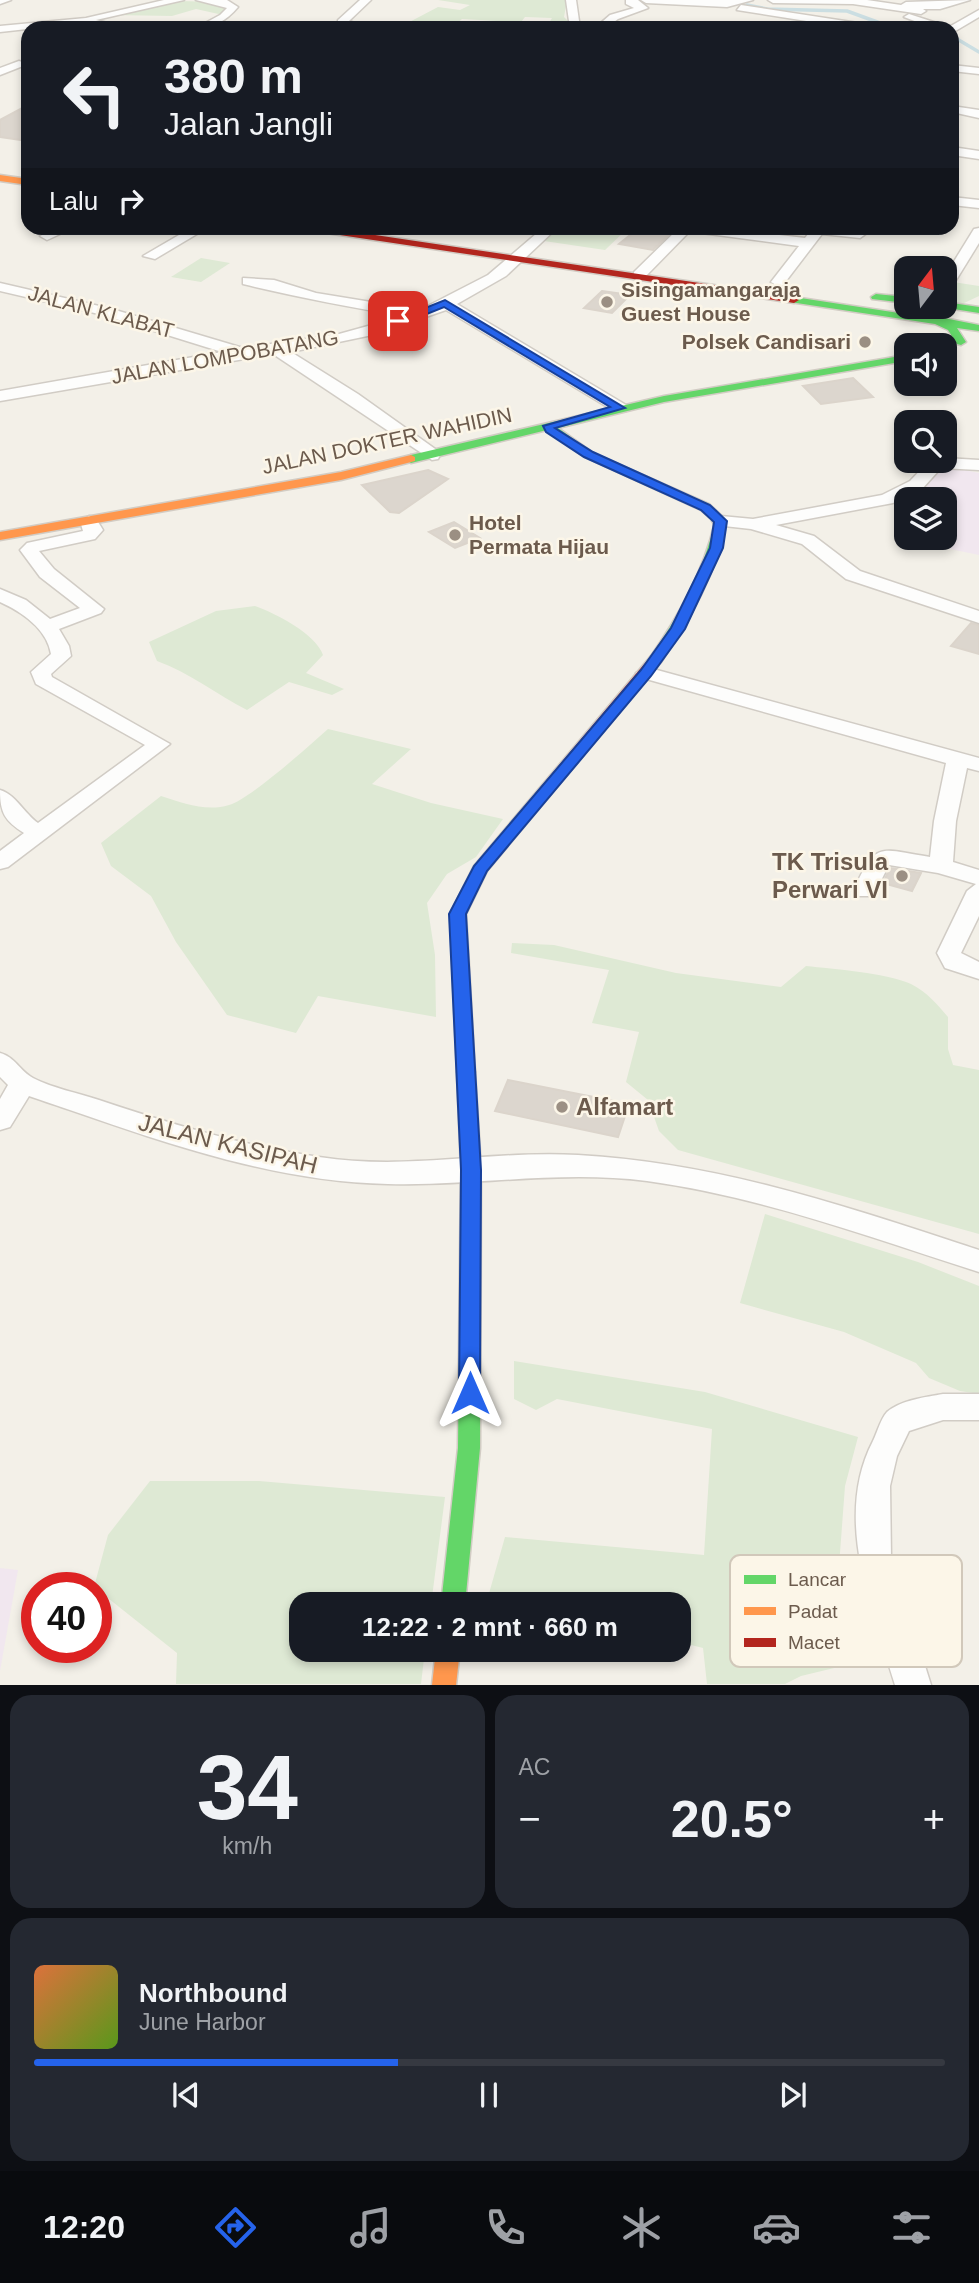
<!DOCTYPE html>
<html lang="id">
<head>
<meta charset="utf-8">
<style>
  :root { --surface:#171b24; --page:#242831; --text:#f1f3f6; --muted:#9ea1a6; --line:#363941; --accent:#2563eb }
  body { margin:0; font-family:Arial,sans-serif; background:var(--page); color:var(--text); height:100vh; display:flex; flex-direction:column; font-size:26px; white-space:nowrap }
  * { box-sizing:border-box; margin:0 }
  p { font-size:23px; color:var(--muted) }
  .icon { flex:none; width:38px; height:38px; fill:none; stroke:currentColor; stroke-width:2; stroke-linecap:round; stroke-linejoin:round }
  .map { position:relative; height:1685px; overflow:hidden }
  .details { display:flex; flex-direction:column; gap:10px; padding:10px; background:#0d0f14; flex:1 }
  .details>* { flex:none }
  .banner { position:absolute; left:21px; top:21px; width:938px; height:214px; border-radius:21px; box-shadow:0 4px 10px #0003; background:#171b24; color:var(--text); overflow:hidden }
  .needle { width:46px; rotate:16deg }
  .controls { position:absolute; left:894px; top:256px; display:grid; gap:14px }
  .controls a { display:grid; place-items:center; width:63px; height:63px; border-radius:14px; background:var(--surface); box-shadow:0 4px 10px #0003; font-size:35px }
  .speed { position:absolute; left:21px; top:1572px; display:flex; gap:14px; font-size:35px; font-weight:700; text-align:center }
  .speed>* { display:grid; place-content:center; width:91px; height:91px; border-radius:50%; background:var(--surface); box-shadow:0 4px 10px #0003; line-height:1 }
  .speed .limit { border:10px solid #d22; background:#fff; color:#111 }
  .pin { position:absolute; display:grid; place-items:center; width:60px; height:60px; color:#fff; margin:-30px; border-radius:14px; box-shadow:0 4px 10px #0006 }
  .me { position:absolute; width:77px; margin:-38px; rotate:0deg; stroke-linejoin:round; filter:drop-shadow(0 0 5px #0008) }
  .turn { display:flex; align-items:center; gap:24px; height:147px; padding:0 28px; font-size:32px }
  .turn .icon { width:91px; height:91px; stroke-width:2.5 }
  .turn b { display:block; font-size:49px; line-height:60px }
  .then { display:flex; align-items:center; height:66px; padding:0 28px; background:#0003; gap:14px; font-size:26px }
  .big { font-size:52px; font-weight:700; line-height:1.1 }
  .details .tile { flex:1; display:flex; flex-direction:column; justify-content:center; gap:10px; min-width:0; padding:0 24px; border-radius:21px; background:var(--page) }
  .details .dial { align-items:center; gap:0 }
  .dial b { font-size:91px; line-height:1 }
  .song { display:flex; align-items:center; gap:21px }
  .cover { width:84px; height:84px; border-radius:10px; background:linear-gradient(135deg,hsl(20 70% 55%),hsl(90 70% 35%)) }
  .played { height:7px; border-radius:4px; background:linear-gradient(90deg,var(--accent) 40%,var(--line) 40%) }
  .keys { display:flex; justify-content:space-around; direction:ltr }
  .heat { display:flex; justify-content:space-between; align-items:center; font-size:38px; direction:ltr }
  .details .tiles { flex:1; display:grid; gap:10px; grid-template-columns:1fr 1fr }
  .tile:last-child { grid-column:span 2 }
  .trip { position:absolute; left:289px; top:1592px; width:402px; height:70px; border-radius:21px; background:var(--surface); box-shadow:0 4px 10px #0003; font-weight:700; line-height:70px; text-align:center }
  .menu { display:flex; height:112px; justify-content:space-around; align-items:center; background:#090b0e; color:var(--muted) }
  .menu .icon { width:49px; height:49px }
  .menu .on { color:var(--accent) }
  .menu b { font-size:32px; color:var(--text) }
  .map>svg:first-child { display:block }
</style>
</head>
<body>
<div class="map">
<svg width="979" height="1685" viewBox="0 0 979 1685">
  <rect width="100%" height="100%" fill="#f3f0e8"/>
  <!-- education -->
  <g fill="#f1e7ef">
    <polygon points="940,465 979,473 979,555 926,544 930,537 945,537 945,499 918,499"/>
    <polygon points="0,1568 18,1570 0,1671"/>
  </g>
  <!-- green -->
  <g fill="#dee9d4">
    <polygon points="438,0 567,0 564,17 575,28 546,28 552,18 525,17 521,22 515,22 462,19 451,28 398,28 438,7 460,10 470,5"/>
    <polygon points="180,1 217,2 228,7 223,15 196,9 172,16 110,15"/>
    <polygon points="559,228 628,228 605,250 544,241"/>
    <polygon points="201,258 230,263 201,282 171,277"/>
    <polygon points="953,282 979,286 979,296 962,304 945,301 945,295"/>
    <path d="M255,606c20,7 61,28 68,49l-17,18 38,16 -12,6 -43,-13 -42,28c-30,-15 -58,-38 -90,-49l-8,-19 67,-31z"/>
    <path d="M328,729l83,20 -39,35 59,19 72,16 -27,38 -29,17 -20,29 8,52 1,62 -118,-21 -22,37 -69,-18 -51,-73 -25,-46 -40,-30 -10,-23 60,-47c22,7 45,16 68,9 21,-6 80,-59 99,-76z"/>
    <path d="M512,943l42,2 122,28 105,14 25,-21c27,3 81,7 105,18 16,8 26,20 37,33v32l5,16 26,5v164l-301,-84 -19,-19 -11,-31 -22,-18 13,-50 -47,-9 17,-53 -98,-17z"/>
    <polygon points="765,1214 918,1262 979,1286 979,1394 960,1391 929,1378 916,1363 844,1332 740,1303"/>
    <polygon points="514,1361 705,1392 858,1437 845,1486 837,1593 859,1662 801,1676 785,1684 707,1684 703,1648 679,1642 679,1605 528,1605 488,1597 505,1537 704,1555 712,1429 557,1399 536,1410 514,1399"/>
    <polygon points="150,1481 259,1481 445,1497 431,1605 301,1605 301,1650 425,1650 421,1684 176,1684 177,1653 94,1587 108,1535"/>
  </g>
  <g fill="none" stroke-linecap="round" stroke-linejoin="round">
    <!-- stream -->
    <g stroke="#cbdee2" stroke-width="3.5">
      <polyline points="747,5 767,9 847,11 880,23 912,28"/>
      <polyline points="952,36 979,52"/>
    </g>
  </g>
  <!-- building -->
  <g fill="#dcd6ce" stroke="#dbd4cb" stroke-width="2">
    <polygon points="28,105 28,141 0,137 0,120"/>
    <polygon points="639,228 676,228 653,250 619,244"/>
    <polygon points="602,291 630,295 612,313 584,308"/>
    <polygon points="853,378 873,397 821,404 803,386"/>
    <polygon points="428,470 448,479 399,513 390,512 362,485"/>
    <polygon points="454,522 480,538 455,548 429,532"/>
    <polygon points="971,623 979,625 979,654 951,646"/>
    <polygon points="890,868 921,873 912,891 883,883"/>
    <polygon points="508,1080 629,1104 618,1137 495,1111"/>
  </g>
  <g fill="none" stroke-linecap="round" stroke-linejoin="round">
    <!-- street casing -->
    <g stroke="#d1ccc5" stroke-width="3">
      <g id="street">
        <polygon points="0,0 11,0 0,4"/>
        <polygon points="164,0 184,0 96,20 126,28 81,23 0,32 0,26 86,18"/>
        <path d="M196,0h31l11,7c-12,14 -24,21 -42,21l24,-13 7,-7z"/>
        <polygon points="360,0 371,0 349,21 369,28 338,24 338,20"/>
        <polygon points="566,0 576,0 580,28 570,28"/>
        <polygon points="626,0 638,0 648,8 618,19 606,28 595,28 610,15 634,8 626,4"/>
        <polygon points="641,0 753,0 727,7 646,3"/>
        <polygon points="768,0 867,0 901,5 906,2 970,0 940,9 923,9 926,11 921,14 853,4 773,3"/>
        <polygon points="741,5 871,25 876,28 851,28 737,10"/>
        <polygon points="979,10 979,17 952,33 952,28 933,28 904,17 909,14 949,27"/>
        <polygon points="19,61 28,64 0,75 0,68"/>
        <polygon points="952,65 979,68 979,74 952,71"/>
        <polygon points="952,106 979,110 979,118 952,112"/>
        <polygon points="952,147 979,151 979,159 952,155"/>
        <polygon points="952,197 979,200 979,208 952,205"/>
        <polygon points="56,228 73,228 47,240 40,236"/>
        <polygon points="191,228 207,228 155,259 143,256"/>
        <path d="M543,228h14l-51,48 -49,28 169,101v6h-12l-168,-101 -69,24 -86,18 67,42 80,57 2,4 -2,4 -6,1 -159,-106 -273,47v-10l222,-39 -119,-37 -103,-24v-8l112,26 131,39 96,-14 65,-18c-54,-9 -108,-19 -161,-32v-6l31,2 42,13 104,17 68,-35z"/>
        <polygon points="679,228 721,228 805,238 813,228 874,228 860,238 822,234 783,285 778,286 771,282 799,246 694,232 688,233 644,278 634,278 634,272"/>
        <polygon points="979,228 979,243 950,290 945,291 945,276 974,229"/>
        <polygon points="945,458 979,460 979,470 941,468 922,489 893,503 776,525 814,536 860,571 979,611 979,623 846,579 802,544 751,529 715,525 712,521 721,516 753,519 882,495 910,481 930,460"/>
        <path d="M89,516l6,1 8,13 -8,9 -56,12 15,18 50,40 -3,4 -42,16 10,17 2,10 -20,18 1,3 118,67 -162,123 -8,2v-18l24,-18c-19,-12 -24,-20 -24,-43 15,4 25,24 38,33l107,-78 -109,-61 -5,-12 20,-18c-4,-25 -29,-42 -51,-52v-13l26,11 24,19 30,-11 -40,-31 -20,-27 7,-7 56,-12 -3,-10z"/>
        <path d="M646,667l333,91v13l-12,-3 -11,53 -3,41 26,8v46l-18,37 18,9v17l-34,-11 -8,-15 30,-62 9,-7 -38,-11 -49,-8 -16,31h-16l-4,-5c24,-51 25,-42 77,-34l4,-36 12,-58 -307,-86 -3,-4z"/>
        <path d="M0,1053c15,4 20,18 33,25 19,10 45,15 66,22 72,24 145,46 220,57 89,14 172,-7 259,-2 142,8 267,51 401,95v22c-110,-35 -216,-75 -332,-91 -87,-11 -172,5 -259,3 -123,-2 -244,-49 -359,-88l-19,31 -10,3v-31l8,-14 -8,-8z"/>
        <path d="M943,1394h36v26h-36l-34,11 -12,25 -7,30 1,71 40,128h-36c-23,-77 -62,-167 -22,-244 4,-8 8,-23 14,-29 14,-12 39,-15 56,-18z"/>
      </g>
    </g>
    <!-- fast casing -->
    <g stroke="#d2ccc4" stroke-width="3">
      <g id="fast">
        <polygon points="876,294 906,297 906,303 872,299 871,297"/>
        <polygon points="794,297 925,317 929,315 979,325 979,331 957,328 966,342 961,345 957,344 948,330 935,324 790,302 789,300"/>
        <polygon points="945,302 979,307 979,313 941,307 945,306"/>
        <path d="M906,355v6l-242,41 -106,26 35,25 116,51 18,17c-11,52 -36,97 -66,141l-5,1 -7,-4c30,-43 54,-86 66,-137l-14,-12 -116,-53 -38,-27 -136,33 -6,-4 6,-4 253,-59z"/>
        <polygon points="466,1066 472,1068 475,1072 481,1170 480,1448 465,1605 441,1605 458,1448 461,1170 457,1072 460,1068"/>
      </g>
    </g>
    <!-- slow casing -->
    <g stroke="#d2ccc4" stroke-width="3">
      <g id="slow">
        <polygon points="0,175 28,179 28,185 0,181"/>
        <polygon points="411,455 415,457 415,461 341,480 0,540 0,532 341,472"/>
        <polygon points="436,1650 460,1650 456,1685 432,1685"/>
      </g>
    </g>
    <!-- jam casing -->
    <g stroke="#d2ccc4" stroke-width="3">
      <g id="jam">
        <polygon points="308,228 328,228 794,297 799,300 794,303 313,231"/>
        <polygon points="656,655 663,659 661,662 487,871 466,914 475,1072 472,1076 460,1076 457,1072 450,914 474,866 651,656"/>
      </g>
    </g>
    <!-- street -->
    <use href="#street" fill="#fdfdfc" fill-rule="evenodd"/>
    <!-- fast -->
    <use href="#fast" fill="#63d668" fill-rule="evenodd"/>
    <!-- slow -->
    <use href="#slow" fill="#ff974d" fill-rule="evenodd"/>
    <!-- jam -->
    <use href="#jam" fill="#b3261e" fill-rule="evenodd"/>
  </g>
  <!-- route -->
  <polygon fill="#2563eb" stroke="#184099" stroke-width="2" points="445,300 625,408 555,428 593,452 710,505 727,521 723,548 685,629 651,676 487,871 466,914 481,1170 480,1393 477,1399 470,1402 462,1399 459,1393 461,1170 449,914 474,866 641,670 671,628 710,548 714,522 701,510 584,457 546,432 543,426 610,407 444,307 402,324 393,321"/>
  <!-- markers -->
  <g fill="#9b8f83" stroke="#fcf6e8" stroke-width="2.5">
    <circle cx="607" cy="302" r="7"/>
    <circle cx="865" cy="342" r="7"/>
    <circle cx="455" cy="535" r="7"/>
    <circle cx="902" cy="876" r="7"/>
    <circle cx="562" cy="1107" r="7"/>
  </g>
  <g text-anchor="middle" stroke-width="5" stroke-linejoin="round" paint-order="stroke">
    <!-- far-poi labels -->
    <g font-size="21" font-weight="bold" fill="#6c5b4d" stroke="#fcf6e8" text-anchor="start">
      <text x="621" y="297">Sisingamangaraja<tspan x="621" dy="24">Guest House</tspan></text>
      <text x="851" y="349" text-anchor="end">Polsek Candisari</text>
      <text x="469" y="530">Hotel<tspan x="469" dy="24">Permata Hijau</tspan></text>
    </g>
    <!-- far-street labels -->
    <g font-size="21" fill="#6c5b4d" stroke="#fcf6e8">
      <text transform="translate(101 312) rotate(15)" y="7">JALAN KLABAT</text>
      <text transform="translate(225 357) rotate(-10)" y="7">JALAN LOMPOBATANG</text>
      <text transform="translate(387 441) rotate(-12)" y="7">JALAN DOKTER WAHIDIN</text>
    </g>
    <!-- poi labels -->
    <g font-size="24" font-weight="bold" fill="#6c5b4d" stroke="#fcf6e8" text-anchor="end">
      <text x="888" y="870">TK Trisula<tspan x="888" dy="28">Perwari VI</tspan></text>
      <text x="576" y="1115" text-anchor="start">Alfamart</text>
    </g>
    <!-- street labels -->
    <g font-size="24" fill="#6c5b4d" stroke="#fcf6e8">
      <text transform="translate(228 1144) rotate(14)" y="8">JALAN KASIPAH</text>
    </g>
  </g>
  <!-- legend -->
  <rect x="730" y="1555" width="232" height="112" rx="10" fill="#fcf6e8" stroke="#d1c8ba" stroke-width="2"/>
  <rect x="744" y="1575" width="32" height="9" fill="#63d668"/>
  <rect x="744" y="1607" width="32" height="8" fill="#ff974d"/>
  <rect x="744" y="1638" width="32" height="9" fill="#b3261e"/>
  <g font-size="19" fill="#6c5b4d">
    <text x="788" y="1586">Lancar</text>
    <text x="788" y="1618">Padat</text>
    <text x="788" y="1649">Macet</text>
  </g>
</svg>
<div class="controls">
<a><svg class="needle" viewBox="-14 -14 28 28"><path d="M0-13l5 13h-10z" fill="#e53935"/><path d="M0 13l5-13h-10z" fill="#9ea1a6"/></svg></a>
<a><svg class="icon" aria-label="sound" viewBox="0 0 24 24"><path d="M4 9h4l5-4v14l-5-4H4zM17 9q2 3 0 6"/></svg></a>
<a><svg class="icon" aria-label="search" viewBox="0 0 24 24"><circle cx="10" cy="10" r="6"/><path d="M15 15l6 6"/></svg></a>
<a><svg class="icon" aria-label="layers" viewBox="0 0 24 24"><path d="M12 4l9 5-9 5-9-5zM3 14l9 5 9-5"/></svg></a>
</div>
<div class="speed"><div class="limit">40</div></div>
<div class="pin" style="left:398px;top:321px;background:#d93025"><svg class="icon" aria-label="arrive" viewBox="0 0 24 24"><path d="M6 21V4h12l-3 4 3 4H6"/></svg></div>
<svg class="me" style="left:470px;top:1393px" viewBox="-20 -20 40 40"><path d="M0-17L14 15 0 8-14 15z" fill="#2563eb" stroke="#fff" stroke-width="4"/></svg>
<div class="trip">12:22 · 2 mnt · 660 m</div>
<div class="banner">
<div class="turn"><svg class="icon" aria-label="left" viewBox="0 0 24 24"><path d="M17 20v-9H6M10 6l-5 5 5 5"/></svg><div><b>380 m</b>Jalan Jangli</div></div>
<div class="then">Lalu<svg class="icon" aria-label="right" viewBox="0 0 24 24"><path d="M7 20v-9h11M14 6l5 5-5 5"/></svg></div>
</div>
</div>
<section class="details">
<div class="tiles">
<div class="tile dial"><b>34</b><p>km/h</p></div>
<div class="tile"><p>AC</p>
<div class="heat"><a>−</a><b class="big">20.5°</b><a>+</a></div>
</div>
<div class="tile">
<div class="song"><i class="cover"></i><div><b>Northbound</b><p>June Harbor</p></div></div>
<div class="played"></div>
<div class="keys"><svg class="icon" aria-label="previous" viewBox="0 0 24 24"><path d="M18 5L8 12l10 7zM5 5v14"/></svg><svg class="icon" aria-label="pause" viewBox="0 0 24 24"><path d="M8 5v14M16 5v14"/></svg><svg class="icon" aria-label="next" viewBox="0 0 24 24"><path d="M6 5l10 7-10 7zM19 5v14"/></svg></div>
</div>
</div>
</section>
<nav class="menu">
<b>12:20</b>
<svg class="icon on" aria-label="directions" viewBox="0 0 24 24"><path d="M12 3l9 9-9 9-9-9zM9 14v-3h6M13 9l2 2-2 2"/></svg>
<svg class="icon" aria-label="music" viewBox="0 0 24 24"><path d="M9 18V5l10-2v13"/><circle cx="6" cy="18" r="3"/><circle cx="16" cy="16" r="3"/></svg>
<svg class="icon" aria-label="phone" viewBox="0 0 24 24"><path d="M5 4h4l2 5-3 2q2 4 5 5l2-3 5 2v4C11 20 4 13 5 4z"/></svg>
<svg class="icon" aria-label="climate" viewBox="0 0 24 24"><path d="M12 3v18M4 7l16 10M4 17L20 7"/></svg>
<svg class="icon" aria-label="car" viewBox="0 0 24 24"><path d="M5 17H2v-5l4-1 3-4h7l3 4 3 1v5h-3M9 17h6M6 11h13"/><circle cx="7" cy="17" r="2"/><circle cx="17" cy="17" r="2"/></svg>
<svg class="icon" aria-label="filters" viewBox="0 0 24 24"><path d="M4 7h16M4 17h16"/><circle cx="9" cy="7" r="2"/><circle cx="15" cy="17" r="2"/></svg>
</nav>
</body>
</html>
